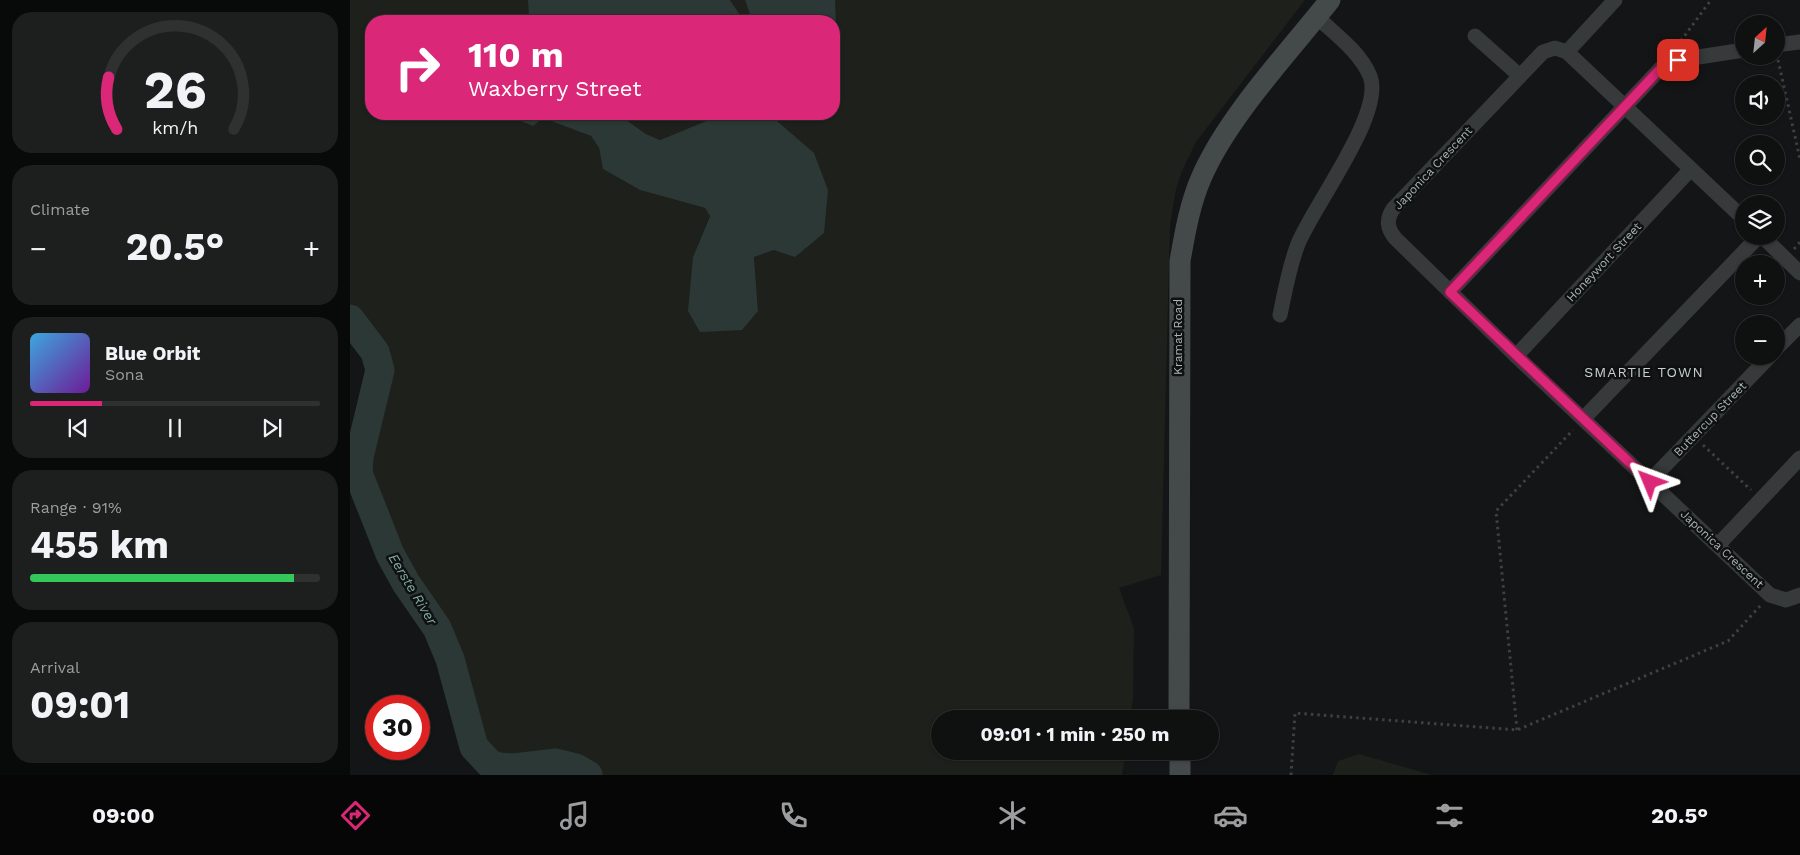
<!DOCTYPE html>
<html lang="en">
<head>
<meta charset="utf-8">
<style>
  :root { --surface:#0f1010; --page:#1d1e1e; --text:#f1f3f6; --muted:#9b9d9f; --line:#2f3030; --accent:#db2777 }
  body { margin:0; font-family:"Work Sans",sans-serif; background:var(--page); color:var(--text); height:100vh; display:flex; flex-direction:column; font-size:19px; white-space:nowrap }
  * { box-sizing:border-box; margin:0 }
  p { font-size:16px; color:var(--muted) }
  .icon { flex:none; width:28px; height:28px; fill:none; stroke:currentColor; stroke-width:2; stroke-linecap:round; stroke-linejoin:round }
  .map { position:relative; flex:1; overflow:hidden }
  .sheet { display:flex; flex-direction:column; gap:12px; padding:12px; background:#080909; width:350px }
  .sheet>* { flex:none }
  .guide { position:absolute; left:15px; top:15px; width:475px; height:105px; border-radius:20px; box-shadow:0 1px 4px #0004,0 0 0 1px var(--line); background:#db2777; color:#fff; overflow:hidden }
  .needle { width:32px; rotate:27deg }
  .controls { position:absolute; left:1385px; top:15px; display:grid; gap:10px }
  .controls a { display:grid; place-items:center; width:50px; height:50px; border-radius:50%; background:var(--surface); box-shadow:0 1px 4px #0004,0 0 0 1px var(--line); font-size:25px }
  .speed { position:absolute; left:15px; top:695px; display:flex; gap:10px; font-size:25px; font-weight:700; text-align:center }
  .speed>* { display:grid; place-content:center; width:65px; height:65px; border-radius:50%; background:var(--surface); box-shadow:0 1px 4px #0004,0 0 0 1px var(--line); line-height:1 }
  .speed .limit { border:8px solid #d22; background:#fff; color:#111 }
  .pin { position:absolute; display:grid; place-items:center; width:42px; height:42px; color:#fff; margin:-21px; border-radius:10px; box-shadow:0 2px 8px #0006 }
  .me { position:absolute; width:55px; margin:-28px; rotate:314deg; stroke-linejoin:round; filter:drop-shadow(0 0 4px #0008) }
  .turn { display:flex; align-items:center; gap:18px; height:105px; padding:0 20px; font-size:22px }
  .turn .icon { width:65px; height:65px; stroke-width:2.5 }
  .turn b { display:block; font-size:35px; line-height:42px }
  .big { font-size:38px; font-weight:700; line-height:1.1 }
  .sheet .card { flex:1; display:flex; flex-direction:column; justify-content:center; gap:8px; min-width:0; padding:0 18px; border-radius:20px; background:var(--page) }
  .sheet .dial { align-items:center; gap:0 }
  .dial svg { height:130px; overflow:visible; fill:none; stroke:var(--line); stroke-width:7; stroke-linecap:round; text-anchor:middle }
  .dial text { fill:var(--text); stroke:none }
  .song { display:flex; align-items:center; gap:15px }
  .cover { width:60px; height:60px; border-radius:8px; background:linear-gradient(135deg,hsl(200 70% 55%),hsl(280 70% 35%)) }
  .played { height:5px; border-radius:2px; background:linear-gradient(90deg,var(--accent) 25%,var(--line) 25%) }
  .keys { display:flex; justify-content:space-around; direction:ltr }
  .heat { display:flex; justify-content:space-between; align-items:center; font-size:28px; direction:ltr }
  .charge { height:8px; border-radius:4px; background:linear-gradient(90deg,#34c759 91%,var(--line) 0) }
  .trip { position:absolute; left:581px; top:710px; width:288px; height:50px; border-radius:25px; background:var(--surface); box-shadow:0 1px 4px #0004,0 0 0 1px var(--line); font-weight:700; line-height:50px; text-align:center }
  .tabs { display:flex; height:80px; justify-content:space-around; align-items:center; background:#060606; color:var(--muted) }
  .tabs .icon { width:35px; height:35px }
  .tabs .current { color:var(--accent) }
  .tabs b { font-size:22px; color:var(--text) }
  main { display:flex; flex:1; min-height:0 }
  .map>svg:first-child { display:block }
</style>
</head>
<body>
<main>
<section class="sheet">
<div class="card dial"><svg viewBox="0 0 100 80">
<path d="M14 69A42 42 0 1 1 86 69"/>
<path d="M14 69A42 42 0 0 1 9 37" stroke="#db2777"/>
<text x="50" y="56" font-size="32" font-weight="700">26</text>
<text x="50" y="72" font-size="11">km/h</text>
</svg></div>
<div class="card"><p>Climate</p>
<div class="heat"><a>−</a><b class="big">20.5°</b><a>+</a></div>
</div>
<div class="card">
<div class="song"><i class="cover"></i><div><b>Blue Orbit</b><p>Sona</p></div></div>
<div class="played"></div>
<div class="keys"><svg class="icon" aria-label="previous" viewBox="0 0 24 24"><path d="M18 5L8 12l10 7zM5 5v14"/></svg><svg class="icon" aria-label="pause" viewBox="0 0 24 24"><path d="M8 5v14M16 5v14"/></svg><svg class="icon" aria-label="next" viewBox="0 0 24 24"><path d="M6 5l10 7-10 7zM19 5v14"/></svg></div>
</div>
<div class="card"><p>Range · 91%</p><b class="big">455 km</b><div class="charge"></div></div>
<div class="card"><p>Arrival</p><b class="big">09:01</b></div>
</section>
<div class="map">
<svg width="1450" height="775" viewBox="0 0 1450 775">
  <rect width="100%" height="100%" fill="#141516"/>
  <!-- green -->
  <g fill="#1e201b">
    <polygon points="0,0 178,0 179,21 21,21 21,114 172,114 171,121 193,118 241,136 249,148 253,169 290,190 355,208 360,215 343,257 408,311 404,257 424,250 371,115 310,140 296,134 268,114 484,114 485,0 955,0 846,142 832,171 826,189 820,225 811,575 769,588 784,628 783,699 780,719 590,719 590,751 776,751 772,775 238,775 226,768 206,763 164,768 148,767 139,763 124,747 100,659 87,628 56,583 40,554 8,473 9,457 30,370 25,352 0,319"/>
    <polygon points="380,0 395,0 401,16 409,21 394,21"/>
    <polygon points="1009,754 1082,775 983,775 988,761"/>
  </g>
  <!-- water -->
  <g fill="#2c3835">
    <polygon points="178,0 380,0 394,21 179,21"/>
    <polygon points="395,0 485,0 486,25 484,38 484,21 409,21 401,17"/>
    <polygon points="172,114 268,114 296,134 310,140 371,115 427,121 464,153 478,190 474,233 445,257 424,250 404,257 408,311 392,330 350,332 338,311 343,257 360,216 355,208 290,190 253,169 249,148 241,136 193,118 183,126 171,121"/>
  </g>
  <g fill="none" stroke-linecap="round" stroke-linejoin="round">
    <!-- river -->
    <polyline stroke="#2c3835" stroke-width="29" points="0,319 25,352 30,370 9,457 8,473 40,554 56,583 87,628 100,659 124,747 139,763 148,767 164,768 206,763 226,768 238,775"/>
    <!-- path -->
    <g stroke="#3c4141" stroke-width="3" stroke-dasharray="2.5 4" stroke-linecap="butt">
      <polyline points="1327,46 1361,0"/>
      <polyline points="1428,60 1450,159"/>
      <polyline points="1444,249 1450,242"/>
      <polyline points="1353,445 1401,490"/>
      <polyline points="1167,730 1146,511 1223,430"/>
      <polyline points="941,775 945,713 1167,730 1378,641 1410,606"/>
    </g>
    <!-- street -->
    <g stroke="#363a3a" stroke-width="15">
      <polyline points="1125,36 1170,76"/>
      <polyline points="1426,45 1450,42"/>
      <polyline points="1217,52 1265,0"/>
      <path d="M1394,219l-177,-167 -12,-4 -12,4 -150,157c-7,11 -6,19 2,29l121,118 254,239 16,5 14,-5"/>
      <polyline points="1412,236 1450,273"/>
      <polyline points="1100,292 1311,68 1322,61 1394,50"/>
      <path d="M930,315c5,-24 9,-48 18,-71 15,-38 87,-131 72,-168 -10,-24 -34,-41 -53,-59"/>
      <polyline points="1426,349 1450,325"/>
      <polyline points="1166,356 1341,169"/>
      <polyline points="1234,418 1409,236"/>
      <polyline points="1300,481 1420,356"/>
      <polyline points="1368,545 1450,458"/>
    </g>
    <!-- secondary -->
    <g stroke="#444a4a" stroke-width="21">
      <path d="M829,719l1,-458c5,-29 10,-58 22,-85 27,-61 87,-124 128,-176"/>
      <polyline points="830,751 830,775"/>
    </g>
  </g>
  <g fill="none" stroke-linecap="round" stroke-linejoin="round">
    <!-- route casing -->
    <g stroke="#8e194d" stroke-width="12">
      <polyline id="route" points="1300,482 1100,292 1311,68 1328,60"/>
    </g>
    <!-- route -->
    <use href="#route" stroke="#db2777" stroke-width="9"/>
  </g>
  <g text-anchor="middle" stroke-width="5" stroke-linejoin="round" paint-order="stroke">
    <!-- street labels -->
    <g font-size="12" fill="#a7b5b4" stroke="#0f1011">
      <text transform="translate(1083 168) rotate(-47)" y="4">Japonica Crescent</text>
      <text transform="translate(1254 262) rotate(-47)" y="4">Honeywort Street</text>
      <text transform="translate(828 337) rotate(-90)" y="4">Kramat Road</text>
      <text transform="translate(1360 419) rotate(-46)" y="4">Buttercup Street</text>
      <text transform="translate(1372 549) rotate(43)" y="4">Japonica Crescent</text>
    </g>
    <!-- neighbourhood labels -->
    <g font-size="14" letter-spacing="1" fill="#c8d1d1" stroke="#0f1011">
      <text x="1294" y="377">SMARTIE TOWN</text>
    </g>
    <!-- water labels -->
    <g font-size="14" font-style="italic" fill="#81aca1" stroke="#0f1011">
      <text transform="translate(63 589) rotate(59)" y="5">Eerste River</text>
    </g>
  </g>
</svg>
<div class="controls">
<a><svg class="needle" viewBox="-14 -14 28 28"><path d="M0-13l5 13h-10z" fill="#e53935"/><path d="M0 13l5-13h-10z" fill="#9b9d9f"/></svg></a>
<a><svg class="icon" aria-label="sound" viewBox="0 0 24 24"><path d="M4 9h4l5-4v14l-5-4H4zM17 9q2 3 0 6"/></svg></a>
<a><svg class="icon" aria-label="search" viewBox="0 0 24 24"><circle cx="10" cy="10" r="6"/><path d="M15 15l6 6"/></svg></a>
<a><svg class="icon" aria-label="layers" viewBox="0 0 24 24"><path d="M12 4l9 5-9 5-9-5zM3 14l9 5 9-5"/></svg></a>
<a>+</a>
<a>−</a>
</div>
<div class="speed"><div class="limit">30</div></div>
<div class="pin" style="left:1328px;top:60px;background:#d93025"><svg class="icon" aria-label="arrive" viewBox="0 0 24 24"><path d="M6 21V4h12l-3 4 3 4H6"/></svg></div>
<svg class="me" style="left:1300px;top:482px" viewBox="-20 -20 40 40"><path d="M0-17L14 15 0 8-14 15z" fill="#db2777" stroke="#fff" stroke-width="4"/></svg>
<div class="trip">09:01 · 1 min · 250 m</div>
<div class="guide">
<div class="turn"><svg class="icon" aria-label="right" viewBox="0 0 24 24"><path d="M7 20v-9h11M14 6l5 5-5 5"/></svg><div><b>110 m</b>Waxberry Street</div></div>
</div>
</div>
</main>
<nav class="tabs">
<b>09:00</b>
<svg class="icon current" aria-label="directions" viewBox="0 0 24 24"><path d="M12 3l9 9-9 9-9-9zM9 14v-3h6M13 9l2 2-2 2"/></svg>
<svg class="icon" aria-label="music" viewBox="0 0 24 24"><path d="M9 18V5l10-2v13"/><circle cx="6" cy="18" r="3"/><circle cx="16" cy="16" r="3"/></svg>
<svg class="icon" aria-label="phone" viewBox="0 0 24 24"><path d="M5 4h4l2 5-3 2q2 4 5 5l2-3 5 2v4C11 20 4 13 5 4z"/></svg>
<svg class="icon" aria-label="climate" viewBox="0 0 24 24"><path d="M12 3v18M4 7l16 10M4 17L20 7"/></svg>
<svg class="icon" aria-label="car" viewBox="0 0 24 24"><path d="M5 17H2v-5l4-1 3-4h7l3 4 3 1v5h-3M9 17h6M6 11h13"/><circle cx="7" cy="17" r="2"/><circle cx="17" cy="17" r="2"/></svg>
<svg class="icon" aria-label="filters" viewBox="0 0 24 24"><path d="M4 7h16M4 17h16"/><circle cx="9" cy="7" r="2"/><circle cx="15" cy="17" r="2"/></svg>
<b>20.5°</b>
</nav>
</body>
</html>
